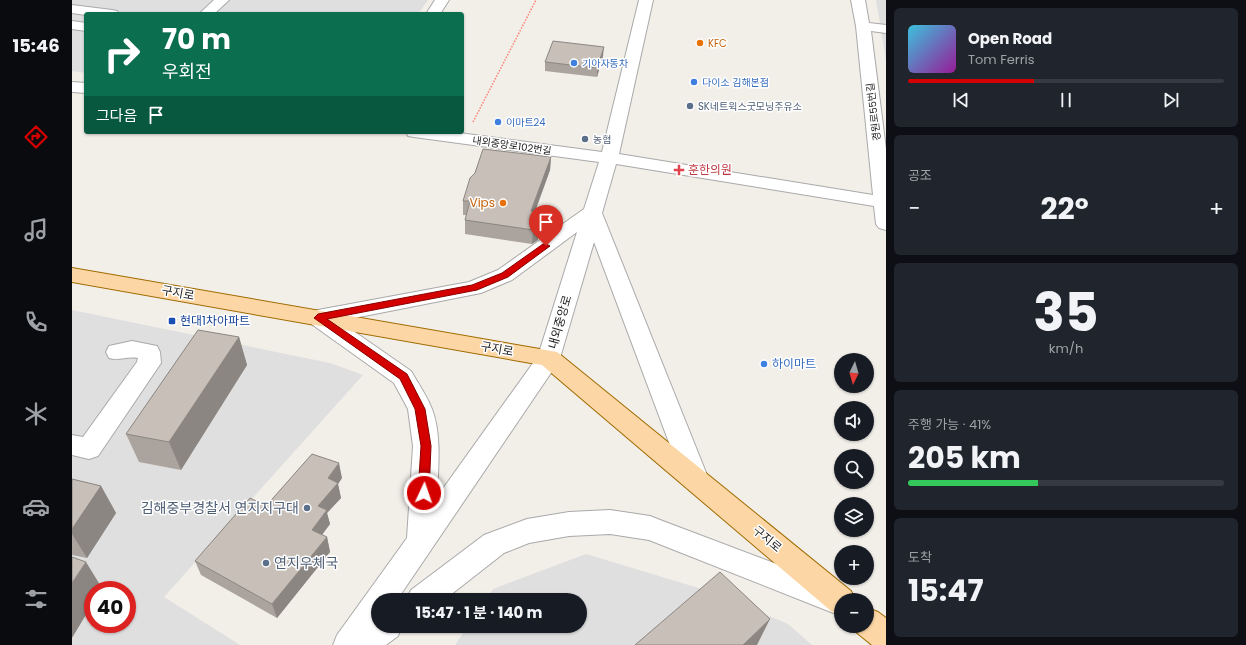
<!DOCTYPE html>
<html lang="ko">
<head>
<meta charset="utf-8">
<style>
  :root { --surface:#171b24; --page:#20242c; --text:#f1f3f6; --muted:#9ea1a6; --line:#363941; --accent:#d40000 }
  body { margin:0; font-family:Poppins,"Noto Sans KR",sans-serif; background:var(--page); color:var(--text); height:100vh; display:flex; flex-direction:column; font-size:15px; white-space:nowrap }
  * { box-sizing:border-box; margin:0 }
  p { font-size:13px; color:var(--muted) }
  .icon { flex:none; width:22px; height:22px; fill:none; stroke:currentColor; stroke-width:2; stroke-linecap:round; stroke-linejoin:round }
  .map { position:relative; flex:1; overflow:hidden }
  .details { display:flex; flex-direction:column; gap:8px; padding:8px; background:#0d0f14; width:360px }
  .details>* { flex:none }
  .top-card { position:absolute; left:12px; top:12px; width:380px; height:122px; border-radius:4px; box-shadow:0 1px 3px #0004; background:#0b6e4f; color:#fff; overflow:hidden }
  .needle { width:26px; rotate:185deg }
  .tools { position:absolute; left:762px; top:353px; display:grid; gap:8px }
  .tools a { display:grid; place-items:center; width:40px; height:40px; border-radius:50%; background:var(--surface); box-shadow:0 1px 3px #0004; font-size:20px }
  .speed { position:absolute; left:12px; top:581px; display:flex; gap:8px; font-size:20px; font-weight:700; text-align:center }
  .speed>* { display:grid; place-content:center; width:52px; height:52px; border-radius:50%; background:var(--surface); box-shadow:0 1px 3px #0004; line-height:1 }
  .speed .limit { border:6px solid #d22; background:#fff; color:#111 }
  .pin { position:absolute; display:grid; place-items:center; width:34px; height:34px; color:#fff; margin:-41px -17px; border-radius:50% 50% 50% 0; rotate:-45deg; box-shadow:0 0 4px #0007 }
  .pin .icon { rotate:45deg }
  .me { position:absolute; width:44px; margin:-22px; rotate:3deg; stroke-linejoin:round; filter:drop-shadow(0 0 3px #0008) }
  .turn { display:flex; align-items:center; gap:14px; height:84px; padding:0 12px; font-size:18px }
  .turn .icon { width:52px; height:52px; stroke-width:2.5 }
  .turn b { display:block; font-size:28px; line-height:34px }
  .then { display:flex; align-items:center; height:38px; padding:0 12px; background:#0003; gap:8px; font-size:15px }
  .big { font-size:30px; font-weight:700; line-height:1.1 }
  .details .tile { flex:1; display:flex; flex-direction:column; justify-content:center; gap:6px; min-width:0; padding:0 14px; border-radius:6px; background:var(--page) }
  .details .dial { align-items:center; gap:0 }
  .dial b { font-size:52px; line-height:1 }
  .song { display:flex; align-items:center; gap:12px }
  .cover { width:48px; height:48px; border-radius:6px; background:linear-gradient(135deg,hsl(190 70% 55%),hsl(300 70% 35%)) }
  .played { height:4px; border-radius:2px; background:linear-gradient(90deg,var(--accent) 40%,var(--line) 40%) }
  .keys { display:flex; justify-content:space-around; direction:ltr }
  .heat { display:flex; justify-content:space-between; align-items:center; font-size:22px; direction:ltr }
  .charge { height:6px; border-radius:3px; background:linear-gradient(90deg,#34c759 41%,var(--line) 0) }
  .trip { position:absolute; left:299px; top:593px; width:216px; height:40px; border-radius:20px; background:var(--surface); box-shadow:0 1px 3px #0004; font-weight:700; line-height:40px; text-align:center }
  main { display:flex; flex:1; min-height:0 }
  .dock { display:flex; flex-direction:column; width:72px; justify-content:space-around; align-items:center; background:#090b0e; color:var(--muted) }
  .dock .icon { width:28px; height:28px }
  .dock .current { color:var(--accent) }
  .dock b { font-size:18px; color:var(--text) }
  .map>svg:first-child { display:block }
</style>
</head>
<body>
<main>
<nav class="dock">
<b>15:46</b>
<svg class="icon current" aria-label="directions" viewBox="0 0 24 24"><path d="M12 3l9 9-9 9-9-9zM9 14v-3h6M13 9l2 2-2 2"/></svg>
<svg class="icon" aria-label="music" viewBox="0 0 24 24"><path d="M9 18V5l10-2v13"/><circle cx="6" cy="18" r="3"/><circle cx="16" cy="16" r="3"/></svg>
<svg class="icon" aria-label="phone" viewBox="0 0 24 24"><path d="M5 4h4l2 5-3 2q2 4 5 5l2-3 5 2v4C11 20 4 13 5 4z"/></svg>
<svg class="icon" aria-label="climate" viewBox="0 0 24 24"><path d="M12 3v18M4 7l16 10M4 17L20 7"/></svg>
<svg class="icon" aria-label="car" viewBox="0 0 24 24"><path d="M5 17H2v-5l4-1 3-4h7l3 4 3 1v5h-3M9 17h6M6 11h13"/><circle cx="7" cy="17" r="2"/><circle cx="17" cy="17" r="2"/></svg>
<svg class="icon" aria-label="filters" viewBox="0 0 24 24"><path d="M4 7h16M4 17h16"/><circle cx="9" cy="7" r="2"/><circle cx="15" cy="17" r="2"/></svg>
</nav>
<div class="map">
<svg width="814" height="645" viewBox="0 0 814 645">
  <rect width="100%" height="100%" fill="#f2efe9"/>
  <!-- residential -->
  <g fill="#e0dfdf" fill-rule="evenodd">
    <polygon points="0,0 356,0 346,14 14,14 14,73 0,71"/>
    <polygon points="804,0 814,0 814,60"/>
    <path d="M0,310l258,53 33,12 -199,222 76,48h-168zM21,590h34v34h-34z"/>
    <polygon points="514,554 640,592 716,624 740,645 383,645 396,626 508,626 508,600 413,600 421,589"/>
  </g>
  <g fill="none" stroke-linecap="round" stroke-linejoin="round">
    <!-- minor casing -->
    <g stroke="#a9a9a9" stroke-width="2">
      <g id="minor">
        <polygon points="142,0 157,0 142,14 127,14"/>
        <polygon points="363,0 377,0 368,14 354,14"/>
        <path d="M567,0h14l-34,154 254,41 -17,-169 -5,-26h14l4,23 17,2v8l-15,-2 15,118v81l-7,-2 -3,-4 -2,-18 -258,-42 -14,49 107,267 -4,8 -9,3 -9,-3 -4,-8 -89,-238 -34,116 -3,6 -160,236h-19v26h24l-4,10 -12,9h-53l4,-10 70,-97 6,-92 -5,-37 -14,-26 -84,-60 -3,-5 3,-5 8,-3 151,-28 29,-12 86,-61 15,-47 -185,-25 -6,-1 -2,-4h46l150,20zM505,232l-39,124 -101,141c1,-28 5,-62 -5,-88 -5,-13 -14,-26 -21,-38l-72,-50 142,-28 31,-13z"/>
        <polygon points="0,5 40,10 45,11 47,14 14,15 0,13"/>
        <polygon points="0,21 14,23 14,31 0,29"/>
        <polygon points="0,82 14,83 14,93 0,92"/>
        <path d="M60,341l25,5 3,6 1,11 -63,93 -9,3 -17,-4v-20l11,2 54,-75 1,-4c-11,-2 -19,3 -29,0l-3,-6 3,-6z"/>
        <polygon points="538,510 578,516 588,520 779,592 783,600 769,600 769,616 577,540 538,534 497,536 457,543 432,553 372,600 334,600 339,590 412,535 455,519 497,512"/>
      </g>
    </g>
    <!-- major casing -->
    <g stroke="#a06b00" stroke-width="2">
      <g id="major">
        <polygon points="0,268 485,352 779,591 783,600 769,600 769,615 759,611 470,365 0,282"/>
        <polygon points="795,608 806,612 814,618 814,645 800,645 784,632 782,626 795,626"/>
      </g>
    </g>
    <!-- path -->
    <polyline stroke="#fa8072" stroke-width="1.5" stroke-dasharray="1.5 1.5" stroke-linecap="butt" points="401,122 464,0"/>
    <!-- minor -->
    <use href="#minor" fill="#fff" fill-rule="evenodd"/>
    <!-- major -->
    <use href="#major" fill="#fcd6a4" fill-rule="evenodd"/>
  </g>
  <!-- wall -->
  <g fill="#aba49e">
    <polygon points="531,56 525,77 473,71 473,62"/>
    <polygon points="479,157 478,170 463,212 468,213 466,240 460,244 393,234 393,220 394,215 391,215 391,201 403,173"/>
    <polygon points="167,337 175,365 109,470 67,462 54,434"/>
    <polygon points="270,478 266,484 269,498 255,513 258,524 250,535 255,537 258,552 205,618 129,575 123,561 194,506"/>
    <polygon points="0,479 29,486 44,513 15,558 0,555"/>
  </g>
  <!-- shaded-wall -->
  <g fill="#8b8681">
    <polygon points="532,47 531,56 525,77 525,68"/>
    <polygon points="479,157 478,170 458,225 459,211"/>
    <polygon points="468,213 466,240 460,244 461,230"/>
    <polygon points="167,337 175,365 109,470 97,442"/>
    <polygon points="267,463 270,478 266,484 269,498 255,513 258,524 243,544 240,530 246,506 256,478"/>
    <polygon points="29,486 44,513 15,558 0,534 0,529"/>
    <polygon points="255,537 258,552 205,618 200,604"/>
    <polygon points="14,562 30,588 29,590 21,590 21,603 0,638 0,583"/>
    <polygon points="698,619 685,645 671,645"/>
  </g>
  <!-- building -->
  <g fill="#c7bfb8" stroke="#8b8681">
    <polygon points="481,41 532,47 525,68 473,62"/>
    <polygon points="411,149 479,157 459,211 468,213 467,226 461,230 393,220 398,201 391,201 398,178 403,173"/>
    <polygon points="126,330 167,337 97,442 54,434"/>
    <polygon points="240,454 267,463 256,478 266,483 246,506 255,510 240,530 255,537 200,604 123,561 178,498 194,506"/>
    <polygon points="0,479 29,486 0,529"/>
    <polygon points="0,557 14,562 0,583"/>
    <polygon points="648,572 698,619 671,645 563,645"/>
  </g>
  <!-- route -->
  <polygon fill="#d40000" stroke="#8a0000" points="471,244 474,244 478,246 436,277 405,290 255,319 335,374 353,409 359,446 357,493 356,497 348,497 346,493 349,446 343,409 328,379 242,318 246,314 400,285 430,273"/>
  <!-- markers -->
  <g fill="#e8710a" stroke="#fff" stroke-width="1.5">
    <circle cx="628" cy="43" r="4"/>
    <circle cx="431" cy="203" r="4"/>
  </g>
  <g fill="#3f7fe0" stroke="#fff" stroke-width="1.5">
    <circle cx="502" cy="63" r="4"/>
    <circle cx="622" cy="82" r="4"/>
    <circle cx="426" cy="122" r="4"/>
    <circle cx="692" cy="364" r="4"/>
  </g>
  <g fill="#5c6f8a" stroke="#fff" stroke-width="1.5">
    <circle cx="618" cy="106" r="4"/>
    <circle cx="513" cy="139" r="4"/>
    <circle cx="235" cy="508" r="4"/>
    <circle cx="194" cy="563" r="4"/>
  </g>
  <path fill="#e0444e" stroke="#fff" stroke-width="1.5" d="M605 164h4v4h4v4h-4v4h-4v-4h-4v-4h4z"/>
  <rect fill="#1a4fb4" stroke="#fff" stroke-width="1.5" x="96" y="317" width="8" height="8" rx="2"/>
  <g text-anchor="middle" stroke-width="3" stroke-linejoin="round" paint-order="stroke">
    <!-- far-food labels -->
    <g font-size="10" fill="#c56008" stroke="#fff" text-anchor="start">
      <text x="636" y="47">KFC</text>
    </g>
    <!-- far-shop labels -->
    <g font-size="10" fill="#366cbe" stroke="#fff" text-anchor="start">
      <text x="510" y="67">기아자동차</text>
      <text x="630" y="86">다이소 김해본점</text>
      <text x="434" y="126">이마트24</text>
    </g>
    <!-- far-service labels -->
    <g font-size="10" fill="#4e5e75" stroke="#fff" text-anchor="start">
      <text x="626" y="110">SK네트윅스굿모닝주유소</text>
      <text x="521" y="143">농협</text>
    </g>
    <!-- far-street labels -->
    <g font-size="10" fill="#222" stroke="#fff">
      <text transform="translate(801 112) rotate(-97)" y="4">경원로55번길</text>
      <text transform="translate(440 145) rotate(8)" y="4">내외중앙로102번길</text>
    </g>
    <!-- health labels -->
    <g font-size="12" fill="#be3a42" stroke="#fff" text-anchor="start">
      <text x="616" y="174">훈한의원</text>
    </g>
    <!-- food labels -->
    <g font-size="12" fill="#c56008" stroke="#fff" text-anchor="end">
      <text x="423" y="207">Vips</text>
    </g>
    <!-- street labels -->
    <g font-size="12" fill="#222" stroke="#fff">
      <text transform="translate(106 293) rotate(10)" y="4">구지로</text>
      <text transform="translate(488 322) rotate(-74)" y="4">내외중앙로</text>
      <text transform="translate(425 349) rotate(10)" y="4">구지로</text>
      <text transform="translate(695 539) rotate(40)" y="4">구지로</text>
    </g>
    <!-- transit labels -->
    <g font-size="12" fill="#164399" stroke="#fff" text-anchor="start">
      <text x="108" y="325">현대1차아파트</text>
    </g>
    <!-- shop labels -->
    <g font-size="12" fill="#366cbe" stroke="#fff" text-anchor="start">
      <text x="700" y="368">하이마트</text>
    </g>
    <!-- near-service labels -->
    <g font-size="14" fill="#4e5e75" stroke="#fff" text-anchor="end">
      <text x="227" y="513">김해중부경찰서 연지지구대</text>
      <text x="202" y="568" text-anchor="start">연지우체국</text>
    </g>
  </g>
</svg>
<div class="tools">
<a><svg class="needle" viewBox="-14 -14 28 28"><path d="M0-13l5 13h-10z" fill="#e53935"/><path d="M0 13l5-13h-10z" fill="#9ea1a6"/></svg></a>
<a><svg class="icon" aria-label="sound" viewBox="0 0 24 24"><path d="M4 9h4l5-4v14l-5-4H4zM17 9q2 3 0 6"/></svg></a>
<a><svg class="icon" aria-label="search" viewBox="0 0 24 24"><circle cx="10" cy="10" r="6"/><path d="M15 15l6 6"/></svg></a>
<a><svg class="icon" aria-label="layers" viewBox="0 0 24 24"><path d="M12 4l9 5-9 5-9-5zM3 14l9 5 9-5"/></svg></a>
<a>+</a>
<a>−</a>
</div>
<div class="speed"><div class="limit">40</div></div>
<div class="pin" style="left:474px;top:246px;background:#d93025"><svg class="icon" aria-label="arrive" viewBox="0 0 24 24"><path d="M6 21V4h12l-3 4 3 4H6"/></svg></div>
<svg class="me" style="left:352px;top:493px" viewBox="-20 -20 40 40"><circle r="17" fill="#d40000" stroke="#fff" stroke-width="3"/><path d="M0-11L8 9 0 5-8 9z" fill="#fff"/></svg>
<div class="trip">15:47 · 1 분 · 140 m</div>
<div class="top-card">
<div class="turn"><svg class="icon" aria-label="right" viewBox="0 0 24 24"><path d="M7 20v-9h11M14 6l5 5-5 5"/></svg><div><b>70 m</b>우회전</div></div>
<div class="then">그다음<svg class="icon" aria-label="arrive" viewBox="0 0 24 24"><path d="M6 21V4h12l-3 4 3 4H6"/></svg></div>
</div>
</div>
<section class="details">
<div class="tile">
<div class="song"><i class="cover"></i><div><b>Open Road</b><p>Tom Ferris</p></div></div>
<div class="played"></div>
<div class="keys"><svg class="icon" aria-label="previous" viewBox="0 0 24 24"><path d="M18 5L8 12l10 7zM5 5v14"/></svg><svg class="icon" aria-label="pause" viewBox="0 0 24 24"><path d="M8 5v14M16 5v14"/></svg><svg class="icon" aria-label="next" viewBox="0 0 24 24"><path d="M6 5l10 7-10 7zM19 5v14"/></svg></div>
</div>
<div class="tile"><p>공조</p>
<div class="heat"><a>−</a><b class="big">22°</b><a>+</a></div>
</div>
<div class="tile dial"><b>35</b><p>km/h</p></div>
<div class="tile"><p>주행 가능 · 41%</p><b class="big">205 km</b><div class="charge"></div></div>
<div class="tile"><p>도착</p><b class="big">15:47</b></div>
</section>
</main>
</body>
</html>
